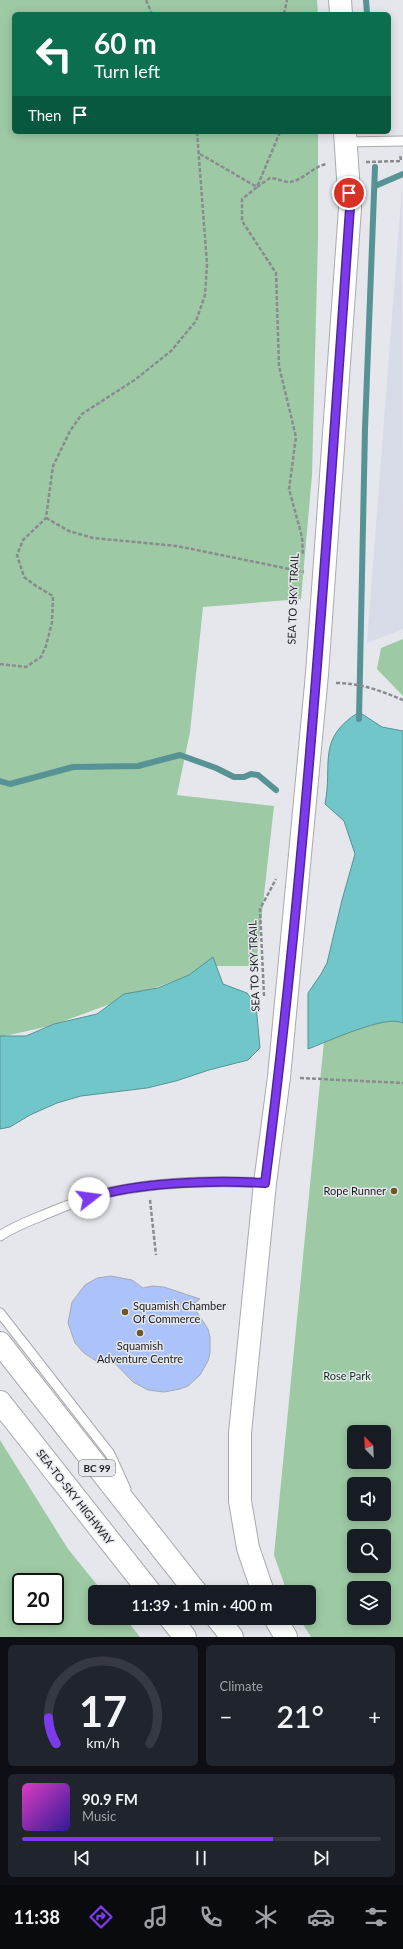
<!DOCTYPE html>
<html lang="en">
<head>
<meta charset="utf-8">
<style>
  :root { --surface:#171b24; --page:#20242c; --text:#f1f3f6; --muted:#9ea1a6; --line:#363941; --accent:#7c3aed }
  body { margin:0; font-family:Lato,sans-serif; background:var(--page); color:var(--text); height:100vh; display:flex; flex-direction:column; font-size:15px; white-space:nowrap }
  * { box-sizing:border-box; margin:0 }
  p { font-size:13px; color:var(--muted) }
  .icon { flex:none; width:22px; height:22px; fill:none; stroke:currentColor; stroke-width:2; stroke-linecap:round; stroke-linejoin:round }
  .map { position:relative; height:1637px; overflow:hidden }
  .drawer { display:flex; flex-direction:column; gap:8px; padding:8px; background:#0d0f14; flex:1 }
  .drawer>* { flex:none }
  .hud { position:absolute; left:12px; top:12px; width:379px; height:122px; border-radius:6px; box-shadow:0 2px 10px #0003; background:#0b6e4f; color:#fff; overflow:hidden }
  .needle { width:26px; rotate:337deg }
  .fabs { position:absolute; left:347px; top:1425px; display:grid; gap:8px }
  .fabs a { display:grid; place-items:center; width:44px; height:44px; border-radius:6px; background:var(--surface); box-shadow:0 2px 10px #0003; font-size:20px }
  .speed { position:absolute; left:12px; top:1573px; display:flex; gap:8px; font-size:20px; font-weight:700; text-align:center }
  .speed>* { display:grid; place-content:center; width:52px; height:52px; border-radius:50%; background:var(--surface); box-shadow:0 2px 10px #0003; line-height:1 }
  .speed .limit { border:2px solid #111; border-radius:6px; background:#fff; color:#111 }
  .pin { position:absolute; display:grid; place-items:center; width:34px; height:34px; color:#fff; margin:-17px; border:2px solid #fff; border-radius:50%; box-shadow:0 1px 4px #0007 }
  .me { position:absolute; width:44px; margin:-22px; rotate:75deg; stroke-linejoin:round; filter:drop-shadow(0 0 3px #0008) }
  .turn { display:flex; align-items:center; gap:14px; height:84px; padding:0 16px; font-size:18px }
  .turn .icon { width:52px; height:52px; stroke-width:2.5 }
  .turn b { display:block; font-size:28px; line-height:34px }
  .then { display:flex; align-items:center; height:38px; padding:0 16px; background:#0003; gap:8px; font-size:15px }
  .big { font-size:30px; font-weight:600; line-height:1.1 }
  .drawer .card { flex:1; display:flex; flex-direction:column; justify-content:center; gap:6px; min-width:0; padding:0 14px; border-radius:6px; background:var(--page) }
  .drawer .dial { align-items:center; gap:0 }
  .dial svg { height:104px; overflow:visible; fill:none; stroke:var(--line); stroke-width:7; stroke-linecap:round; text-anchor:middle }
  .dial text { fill:var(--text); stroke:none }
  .song { display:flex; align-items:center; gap:12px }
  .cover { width:48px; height:48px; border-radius:6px; background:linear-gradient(135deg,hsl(310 70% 55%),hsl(250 70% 35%)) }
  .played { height:4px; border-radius:2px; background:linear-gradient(90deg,var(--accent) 70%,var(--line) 70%) }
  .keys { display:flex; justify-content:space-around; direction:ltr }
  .heat { display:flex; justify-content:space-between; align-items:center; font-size:22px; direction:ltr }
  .drawer .tiles { flex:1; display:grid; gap:8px; grid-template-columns:1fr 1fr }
  .card:last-child { grid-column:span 2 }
  .trip { position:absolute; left:88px; top:1585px; width:228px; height:40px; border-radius:6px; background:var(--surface); box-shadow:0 2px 10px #0003; font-weight:600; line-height:40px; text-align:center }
  .tab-bar { display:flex; height:64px; justify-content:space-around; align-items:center; background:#090b0e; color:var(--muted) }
  .tab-bar .icon { width:28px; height:28px }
  .tab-bar .current { color:var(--accent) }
  .tab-bar b { font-size:18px; color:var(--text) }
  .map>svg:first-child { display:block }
</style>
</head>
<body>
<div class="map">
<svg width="403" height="1637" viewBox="0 0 403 1637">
  <rect width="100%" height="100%" fill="#e5e7ec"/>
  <!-- built -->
  <polygon fill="#d7dce8" points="402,186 403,629 367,643"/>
  <!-- green -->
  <g fill="#9dcaa4" fill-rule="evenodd">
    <polygon points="0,0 317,0 318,14 14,14 14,132 318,132 318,238 312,475 301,599 203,607 190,732 177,795 274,806 256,966 215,966 50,1026 0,1037"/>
    <polygon points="403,639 403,696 377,669 381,648"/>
    <path d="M403,1016v621h-92l-12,-19h10v-26h-22l-13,-37 51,-524zM354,1432h30v30h-30zM354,1484h30v30h-30zM354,1536h30v30h-30zM354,1588h30v30h-30z"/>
    <path d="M0,1440l68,109 35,43h-8v26h30l15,19h-140zM21,1582h34v34h-34z"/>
  </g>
  <!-- water -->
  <g fill="#70c6c8" stroke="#579395">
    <path d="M359,712l23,15 21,4v292c-17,-9 -76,19 -95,26v-56l13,-19 6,-11 15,-63 13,-46 -11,-33 -19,-17c8,-41 -9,-65 34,-92z"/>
    <polygon points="213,957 223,984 247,993 256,1005 260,1048 248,1060 209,1070 176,1081 147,1088 81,1096 57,1103 30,1115 10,1127 0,1129 0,1036 26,1036 54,1024 97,1014 124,994 158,988 189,975"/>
  </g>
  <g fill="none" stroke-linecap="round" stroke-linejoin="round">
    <!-- stream -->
    <g stroke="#579395" stroke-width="6">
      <polyline points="366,0 367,14"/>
      <polyline points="375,186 403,174"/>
      <polyline points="359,719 365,429 375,167"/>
      <polyline points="0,781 10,784 73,767 138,766 180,755 216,768 234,777 244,777 251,774 258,775 276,790"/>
    </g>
  </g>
  <!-- building -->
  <polygon fill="#abc2fa" stroke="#a8aaae" points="111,1276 132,1280 143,1288 152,1286 164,1287 200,1299 192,1305 208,1329 210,1337 210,1353 208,1361 200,1375 188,1386 180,1389 164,1392 148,1390 133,1382 112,1360 104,1363 96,1361 84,1353 75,1343 68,1323 72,1302 85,1285 97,1278"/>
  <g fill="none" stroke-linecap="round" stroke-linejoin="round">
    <!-- lane casing -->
    <g stroke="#a8aaae" stroke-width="11">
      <g id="lane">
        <polyline points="345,142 403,141"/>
        <path d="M0,1236c13,-9 27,-14 41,-20 20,-8 40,-17 60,-22 53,-12 110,-14 164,-11"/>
        <polyline points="0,1313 110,1454 126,1489"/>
      </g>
    </g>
    <!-- secondary casing -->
    <g stroke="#a8aaae" stroke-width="24">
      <g id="secondary">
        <polyline points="340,0 341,14"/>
        <polyline points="263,1592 248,1548 240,1501 240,1433 265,1183 279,1077 317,674 350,208 345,132"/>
        <polyline points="275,1618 286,1637"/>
      </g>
    </g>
    <!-- highway casing -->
    <g stroke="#a8aaae" stroke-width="24">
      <g id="highway">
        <polyline points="0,1343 196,1592"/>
        <polyline points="0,1402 150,1592"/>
        <polyline points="170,1618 185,1637"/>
        <polyline points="217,1618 232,1637"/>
      </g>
    </g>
    <!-- path -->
    <g stroke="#8a8b8f" stroke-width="2.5" stroke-dasharray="4 2" stroke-linecap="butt">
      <polyline points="146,0 152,14"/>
      <polyline points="284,14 287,0"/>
      <polyline points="280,132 257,187 242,199 242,221 276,273 279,366 296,437 289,489 302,537 303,554"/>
      <path d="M200,154l57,33 13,-9c7,0 13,4 19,4 14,-1 24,-16 38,-18"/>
      <polyline points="366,162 401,161 400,154"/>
      <polyline points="46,518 69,531 93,538 177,546 304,572"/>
      <polyline points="0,664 26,667 41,657 46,646 52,622 53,596 36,586 24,577 17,555 23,540 46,518 53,466 70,431 82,414 136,379 171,351 196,321 205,295 207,264 197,132"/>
      <path d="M336,683c25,0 45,8 67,17"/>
      <polyline points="264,996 260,909 276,879"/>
      <polyline points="300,1078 403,1083"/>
      <polyline points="150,1200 156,1255"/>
    </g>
    <!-- lane -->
    <use href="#lane" stroke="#fff" stroke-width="9"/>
    <!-- secondary -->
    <use href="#secondary" stroke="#fff" stroke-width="22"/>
    <!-- highway -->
    <use href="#highway" stroke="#fff" stroke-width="22"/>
  </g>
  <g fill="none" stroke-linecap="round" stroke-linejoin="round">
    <!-- route casing -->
    <g stroke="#51269a" stroke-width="10">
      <path id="route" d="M89,1198c49,-16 124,-18 176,-15 42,-323 62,-650 85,-975l-1,-15"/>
    </g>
    <!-- route -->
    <use href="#route" stroke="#7c3aed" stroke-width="7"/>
  </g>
  <!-- markers -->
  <g fill="#6b5a28" stroke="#e5e7ec" stroke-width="1.5">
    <circle cx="394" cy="1191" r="4"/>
    <circle cx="125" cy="1312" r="4"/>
    <circle cx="140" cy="1333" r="4"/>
  </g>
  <g text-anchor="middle" stroke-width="3" stroke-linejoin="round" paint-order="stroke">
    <!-- shield labels -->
    <rect fill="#e5e7ec" stroke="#595a5c" stroke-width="1" x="79" y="1460" width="36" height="16" rx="3"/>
    <g font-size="10" font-weight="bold" fill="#1d1d1f">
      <text x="97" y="1472">BC 99</text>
    </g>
    <!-- street labels -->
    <g font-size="11" fill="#1d1d1f" stroke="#e5e7ec">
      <text transform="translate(293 599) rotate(-88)" y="4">SEA TO SKY TRAIL</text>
      <text transform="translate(254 966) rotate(-92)" y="4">SEA TO SKY TRAIL</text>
      <text transform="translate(75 1497) rotate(52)" y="4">SEA-TO-SKY HIGHWAY</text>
    </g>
    <!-- poi labels -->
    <g font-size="11" fill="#1d1d1f" stroke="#e5e7ec" text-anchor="end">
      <text x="386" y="1195">Rope Runner</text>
      <text x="133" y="1310" text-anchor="start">Squamish Chamber<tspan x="133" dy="13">Of Commerce</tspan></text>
      <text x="140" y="1350" text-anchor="middle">Squamish<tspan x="140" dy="13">Adventure Centre</tspan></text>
    </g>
    <!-- park labels -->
    <g font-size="11" fill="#10381b" stroke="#e5e7ec">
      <text x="347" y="1380">Rose Park</text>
    </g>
  </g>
</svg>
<div class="fabs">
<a><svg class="needle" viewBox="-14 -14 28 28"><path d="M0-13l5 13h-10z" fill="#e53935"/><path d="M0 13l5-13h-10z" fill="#9ea1a6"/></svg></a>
<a><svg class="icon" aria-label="sound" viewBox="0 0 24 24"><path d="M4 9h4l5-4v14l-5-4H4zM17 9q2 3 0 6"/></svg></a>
<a><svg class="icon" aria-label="search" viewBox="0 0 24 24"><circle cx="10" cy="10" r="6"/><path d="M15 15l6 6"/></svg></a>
<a><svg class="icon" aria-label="layers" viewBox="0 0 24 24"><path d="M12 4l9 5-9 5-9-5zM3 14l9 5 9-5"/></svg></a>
</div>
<div class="speed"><div class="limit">20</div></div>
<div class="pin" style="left:349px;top:193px;background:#d93025"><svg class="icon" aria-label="arrive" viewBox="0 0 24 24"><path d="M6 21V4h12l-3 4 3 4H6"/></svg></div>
<svg class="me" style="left:89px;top:1198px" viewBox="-20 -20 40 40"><circle r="19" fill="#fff"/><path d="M0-13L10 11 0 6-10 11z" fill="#7c3aed"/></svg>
<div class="trip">11:39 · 1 min · 400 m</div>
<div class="hud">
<div class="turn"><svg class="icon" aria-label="left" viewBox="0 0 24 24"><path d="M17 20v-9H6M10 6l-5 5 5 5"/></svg><div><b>60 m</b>Turn left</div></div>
<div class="then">Then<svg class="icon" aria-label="arrive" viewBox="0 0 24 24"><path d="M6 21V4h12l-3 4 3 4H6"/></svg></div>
</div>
</div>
<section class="drawer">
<div class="tiles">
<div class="card dial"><svg viewBox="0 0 100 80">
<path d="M14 69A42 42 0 1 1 86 69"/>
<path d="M14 69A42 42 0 0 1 8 49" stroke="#7c3aed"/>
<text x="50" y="56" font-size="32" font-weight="700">17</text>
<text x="50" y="72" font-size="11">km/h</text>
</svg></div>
<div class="card"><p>Climate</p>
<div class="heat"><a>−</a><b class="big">21°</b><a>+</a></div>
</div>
<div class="card">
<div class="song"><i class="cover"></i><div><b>90.9 FM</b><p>Music</p></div></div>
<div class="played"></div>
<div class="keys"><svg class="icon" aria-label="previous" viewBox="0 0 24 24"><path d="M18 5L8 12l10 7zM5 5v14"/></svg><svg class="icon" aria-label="pause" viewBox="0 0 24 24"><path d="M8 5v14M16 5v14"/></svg><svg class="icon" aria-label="next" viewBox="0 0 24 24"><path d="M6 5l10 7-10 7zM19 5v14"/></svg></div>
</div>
</div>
</section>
<nav class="tab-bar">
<b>11:38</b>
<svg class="icon current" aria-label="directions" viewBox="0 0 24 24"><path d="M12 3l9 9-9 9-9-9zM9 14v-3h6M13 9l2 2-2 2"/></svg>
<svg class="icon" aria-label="music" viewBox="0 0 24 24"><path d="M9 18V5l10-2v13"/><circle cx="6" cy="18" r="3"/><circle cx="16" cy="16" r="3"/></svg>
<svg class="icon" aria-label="phone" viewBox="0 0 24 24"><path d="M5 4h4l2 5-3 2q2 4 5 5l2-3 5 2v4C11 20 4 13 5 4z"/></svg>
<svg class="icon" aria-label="climate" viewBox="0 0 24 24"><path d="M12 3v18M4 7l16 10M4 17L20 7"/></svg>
<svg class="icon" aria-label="car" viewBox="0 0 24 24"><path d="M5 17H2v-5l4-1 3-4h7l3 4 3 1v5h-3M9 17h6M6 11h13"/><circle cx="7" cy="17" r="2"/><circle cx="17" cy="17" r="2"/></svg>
<svg class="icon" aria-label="filters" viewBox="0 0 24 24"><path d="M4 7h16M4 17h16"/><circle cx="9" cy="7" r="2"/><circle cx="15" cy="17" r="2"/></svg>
</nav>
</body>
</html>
